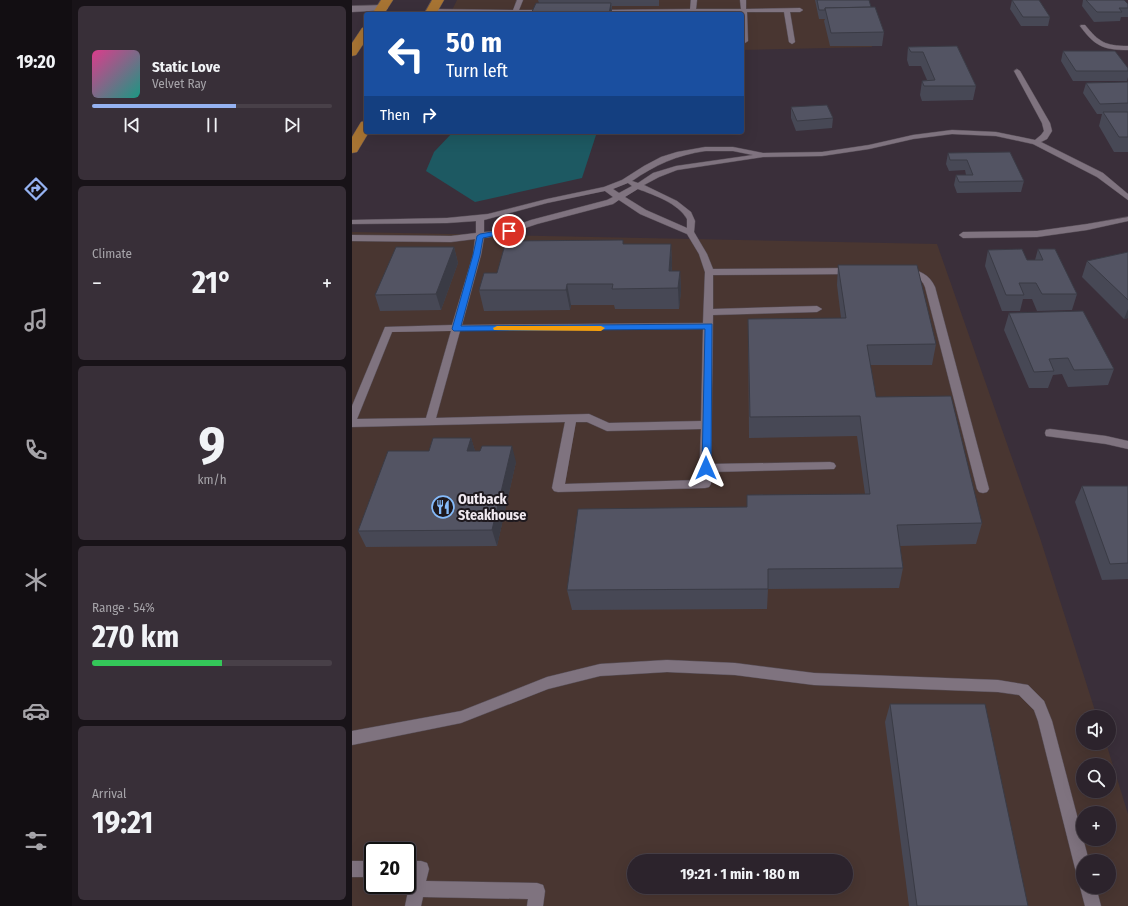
<!DOCTYPE html>
<html lang="en">
<head>
<meta charset="utf-8">
<style>
  :root { --surface:#2c232c; --page:#382f38; --text:#f1f3f6; --muted:#a6a4a9; --line:#484048; --accent:#95b2f1 }
  body { margin:0; font-family:"Fira Sans Condensed",sans-serif; background:var(--page); color:var(--text); height:100vh; display:flex; flex-direction:column; font-size:15px; white-space:nowrap }
  * { box-sizing:border-box; margin:0 }
  p { font-size:13px; color:var(--muted) }
  .icon { flex:none; width:22px; height:22px; fill:none; stroke:currentColor; stroke-width:2; stroke-linecap:round; stroke-linejoin:round }
  .map { position:relative; flex:1; overflow:hidden }
  .panel { display:flex; flex-direction:column; gap:6px; padding:6px; background:#181318; width:280px }
  .panel>* { flex:none }
  .banner { position:absolute; left:12px; top:12px; width:380px; height:122px; border-radius:4px; box-shadow:0 4px 16px #0002,0 0 0 1px var(--line); background:#1a4fa0; color:#fff; overflow:hidden }
  .controls { position:absolute; left:724px; top:710px; display:grid; gap:8px }
  .controls a { display:grid; place-items:center; width:40px; height:40px; border-radius:50%; background:var(--surface); box-shadow:0 4px 16px #0002,0 0 0 1px var(--line); font-size:20px }
  .speed { position:absolute; left:12px; top:842px; display:flex; gap:8px; font-size:20px; font-weight:700; text-align:center }
  .speed>* { display:grid; place-content:center; width:52px; height:52px; border-radius:50%; background:var(--surface); box-shadow:0 4px 16px #0002,0 0 0 1px var(--line); line-height:1 }
  .speed .limit { border:2px solid #111; border-radius:6px; background:#fff; color:#111 }
  .pin { position:absolute; display:grid; place-items:center; width:34px; height:34px; color:#fff; margin:-17px; border:2px solid #fff; border-radius:50%; box-shadow:0 1px 4px #0007 }
  .me { position:absolute; width:44px; margin:-22px; rotate:0deg; stroke-linejoin:round; filter:drop-shadow(0 0 3px #0008) }
  .turn { display:flex; align-items:center; gap:14px; height:84px; padding:0 16px; font-size:18px }
  .turn .icon { width:52px; height:52px; stroke-width:2.5 }
  .turn b { display:block; font-size:28px; line-height:34px }
  .then { display:flex; align-items:center; height:38px; padding:0 16px; background:#0003; gap:8px; font-size:15px }
  .big { font-size:30px; font-weight:700; line-height:1.1 }
  .panel .widget { flex:1; display:flex; flex-direction:column; justify-content:center; gap:6px; min-width:0; padding:0 14px; border-radius:6px; background:var(--page) }
  .panel .dial { align-items:center; gap:0 }
  .dial b { font-size:52px; line-height:1 }
  .song { display:flex; align-items:center; gap:12px }
  .cover { width:48px; height:48px; border-radius:6px; background:linear-gradient(135deg,hsl(330 70% 55%),hsl(170 70% 35%)) }
  .played { height:4px; border-radius:2px; background:linear-gradient(90deg,var(--accent) 60%,var(--line) 60%) }
  .keys { display:flex; justify-content:space-around; direction:ltr }
  .heat { display:flex; justify-content:space-between; align-items:center; font-size:22px; direction:ltr }
  .charge { height:6px; border-radius:3px; background:linear-gradient(90deg,#34c759 54%,var(--line) 0) }
  .trip { position:absolute; left:275px; top:854px; width:226px; height:40px; border-radius:20px; background:var(--surface); box-shadow:0 4px 16px #0002,0 0 0 1px var(--line); font-weight:700; line-height:40px; text-align:center }
  main { display:flex; flex:1; min-height:0 }
  .tabs { display:flex; flex-direction:column; width:72px; justify-content:space-around; align-items:center; background:#120e12; color:var(--muted) }
  .tabs .icon { width:28px; height:28px }
  .tabs .on { color:var(--accent) }
  .tabs b { font-size:18px; color:var(--text) }
  .map>svg:first-child { display:block }
</style>
</head>
<body>
<main>
<nav class="tabs">
<b>19:20</b>
<svg class="icon on" aria-label="directions" viewBox="0 0 24 24"><path d="M12 3l9 9-9 9-9-9zM9 14v-3h6M13 9l2 2-2 2"/></svg>
<svg class="icon" aria-label="music" viewBox="0 0 24 24"><path d="M9 18V5l10-2v13"/><circle cx="6" cy="18" r="3"/><circle cx="16" cy="16" r="3"/></svg>
<svg class="icon" aria-label="phone" viewBox="0 0 24 24"><path d="M5 4h4l2 5-3 2q2 4 5 5l2-3 5 2v4C11 20 4 13 5 4z"/></svg>
<svg class="icon" aria-label="climate" viewBox="0 0 24 24"><path d="M12 3v18M4 7l16 10M4 17L20 7"/></svg>
<svg class="icon" aria-label="car" viewBox="0 0 24 24"><path d="M5 17H2v-5l4-1 3-4h7l3 4 3 1v5h-3M9 17h6M6 11h13"/><circle cx="7" cy="17" r="2"/><circle cx="17" cy="17" r="2"/></svg>
<svg class="icon" aria-label="filters" viewBox="0 0 24 24"><path d="M4 7h16M4 17h16"/><circle cx="9" cy="7" r="2"/><circle cx="15" cy="17" r="2"/></svg>
</nav>
<section class="panel">
<div class="widget">
<div class="song"><i class="cover"></i><div><b>Static Love</b><p>Velvet Ray</p></div></div>
<div class="played"></div>
<div class="keys"><svg class="icon" aria-label="previous" viewBox="0 0 24 24"><path d="M18 5L8 12l10 7zM5 5v14"/></svg><svg class="icon" aria-label="pause" viewBox="0 0 24 24"><path d="M8 5v14M16 5v14"/></svg><svg class="icon" aria-label="next" viewBox="0 0 24 24"><path d="M6 5l10 7-10 7zM19 5v14"/></svg></div>
</div>
<div class="widget"><p>Climate</p>
<div class="heat"><a>−</a><b class="big">21°</b><a>+</a></div>
</div>
<div class="widget dial"><b>9</b><p>km/h</p></div>
<div class="widget"><p>Range · 54%</p><b class="big">270 km</b><div class="charge"></div></div>
<div class="widget"><p>Arrival</p><b class="big">19:21</b></div>
</section>
<div class="map">
<svg width="776" height="906" viewBox="0 0 776 906">
  <rect width="100%" height="100%" fill="#3a2f3a"/>
  <!-- commercial -->
  <g fill="#493631" fill-rule="evenodd">
    <polygon points="105,0 510,0 520,47 390,50 390,14 98,14"/>
    <path d="M0,232l585,12 103,294 57,179h-14v26h23l22,71v92h-776zM731,765h26v26h-26zM731,813h26v26h-26zM21,851h34v34h-34zM282,861h212v26h-212zM731,861h26v26h-26z"/>
  </g>
  <!-- water -->
  <polygon fill="#1d5962" points="101,132 245,132 230,178 123,202 74,171 82,152"/>
  <g fill="none" stroke-linecap="round" stroke-linejoin="round">
    <!-- service casing -->
    <g stroke="#574e57" stroke-width="1">
      <g id="service">
        <polygon points="165,0 171,0 167,10 196,10 199,12 196,14 80,13 77,11 80,9 161,10"/>
        <polygon points="339,0 345,0 344,9 389,9 388,0 394,0 394,9 448,8 451,10 448,12 438,12 443,42 440,44 437,42 432,12 395,12 396,41 393,43 390,41 390,14 389,12 247,14 244,12 247,10 338,9"/>
        <path d="M729,25h4c14,17 20,21 43,21v4c-25,0 -33,-4 -48,-24z"/>
        <path d="M665,69l3,2 30,52 2,8 -5,8 -6,3 62,31 25,21v6l-31,-23 -64,-33 -37,-8 -44,-2 -39,5 -44,10 -47,7 -59,1 -86,13 -18,7 -15,8 33,16 14,11 4,9 -1,11 13,22 6,15 138,-1 4,3 -4,3 -138,1v34l104,-3 5,3 -5,3 -104,3 -2,149 119,-2 4,1 2,3 -2,3 -123,3v12l-2,3 -4,1 -147,4 -4,-1 -2,-3 13,-66 -213,5v-21l33,-79 67,-2 21,-70 2,-16 -24,3 -99,-1v-6l99,1 25,-3v-12l-29,2 -95,1v-4l95,-2 41,-4 59,-15 57,-12 18,-7 22,-14 17,-9 16,-5 28,-5h28l30,6 59,-1 47,-7 44,-10 39,-5 44,2 39,8 6,-5 3,-4 -2,-8 -28,-52zM353,151h28l20,4 -77,11 -23,7 -15,10 -6,-2c23,-16 45,-26 73,-30zM276,183l4,3 -13,7 -6,-4zM286,189c16,6 40,14 49,30v9l-41,-18 -21,-13zM253,191l8,6 -6,3 -76,20 -31,11 -16,1v-12l63,-17zM267,200l21,14 47,20 12,20 6,18 -2,51 -241,2 19,-70 3,-17 20,-3 33,-11 76,-20zM351,329l-2,92 -92,2 -20,-9 -153,4 24,-87zM99,331l-25,87 -69,1 35,-87zM224,422h11l20,9 94,-2 -2,51 -134,4z"/>
        <polygon points="776,217 776,221 735,230 685,237 611,238 607,235 611,232 685,231 735,224"/>
        <path d="M553,268c14,2 24,6 30,19l54,202 -2,3 -4,1 -4,-1 -2,-3 -52,-202c-4,-11 -13,-12 -23,-14l-1,-2 1,-2z"/>
        <polygon points="698,429 754,436 776,441 776,449 754,444 694,436 693,433 694,430"/>
        <polygon points="315,660 383,663 462,673 646,680 676,685 692,701 700,721 737,861 731,861 731,876 725,874 723,868 686,721 682,710 667,695 646,692 462,685 383,675 315,672 248,676 196,689 109,723 0,745 0,731 109,711 195,677 248,664"/>
        <rect x="0" y="861" width="21" height="16"/>
        <polygon points="55,861 69,861 75,863 77,869 74,881 185,883 191,885 193,891 191,906 175,906 176,899 71,897 69,906 53,906 59,877 55,877"/>
        <polygon points="730,881 731,887 744,887 749,906 733,906 728,887"/>
      </g>
    </g>
    <!-- minor casing -->
    <g stroke="#574e57" stroke-width="1">
      <polygon id="minor" points="30,5 34,6 36,8 34,10 0,12 0,6"/>
    </g>
    <!-- trunk casing -->
    <g stroke="#574e57" stroke-width="1">
      <g id="trunk">
        <polygon points="29,0 41,0 32,14 20,14"/>
        <polygon points="80,0 92,0 84,14 72,14"/>
        <polygon points="14,27 14,40 4,55 0,56 0,43 10,28"/>
        <polygon points="14,121 14,132 17,132 5,152 0,153 0,137 9,122"/>
      </g>
    </g>
    <!-- service -->
    <use href="#service" fill="#7f737f" fill-rule="evenodd"/>
    <!-- minor -->
    <use href="#minor" fill="#7f737f" fill-rule="evenodd"/>
    <!-- trunk -->
    <use href="#trunk" fill="#a77433" fill-rule="evenodd"/>
  </g>
  <!-- wall -->
  <g fill="#474855">
    <polygon points="186,0 307,0 307,6 260,6 260,14 187,3"/>
    <polygon points="461,0 517,0 519,7 532,32 530,46 478,46 472,21 473,19 467,19 463,0"/>
    <polygon points="660,0 698,17 696,26 669,26 658,9"/>
    <polygon points="731,0 772,0 776,4 776,17 769,17 768,21 742,22 730,6"/>
    <polygon points="605,46 624,86 621,100 570,101 568,95 570,81 575,80 569,66 557,66 555,60 556,47"/>
    <polygon points="711,51 776,68 776,77 775,81 721,81 709,61"/>
    <polygon points="776,82 776,152 762,152 747,126 750,114 745,114 731,93 734,83"/>
    <polygon points="439,107 481,118 480,128 444,131 439,118"/>
    <polygon points="596,153 672,181 669,192 605,193 602,185 604,175 614,175 613,170 597,171 594,164"/>
    <polygon points="271,244 319,244 320,264 320,271 328,271 329,291 327,309 263,309 262,305 219,305 218,310 132,311 127,290 145,273"/>
    <polygon points="102,247 106,263 89,310 28,311 23,295"/>
    <polygon points="686,249 725,294 720,310 685,311 680,299 671,299 668,311 650,311 633,266 636,250 675,260 683,260"/>
    <polygon points="776,252 776,318 772,319 730,277 735,261"/>
    <polygon points="486,265 584,344 580,365 518,365 524,397 630,523 624,544 548,546 551,568 547,588 416,589 415,609 220,610 215,590 395,507 513,494 505,436 397,438 396,319 489,318 485,285"/>
    <polygon points="657,313 762,369 756,385 716,387 710,374 701,375 696,388 677,388 652,330"/>
    <polygon points="119,438 123,451 164,462 145,546 14,547 6,531 77,451"/>
    <polygon points="730,486 776,486 776,579 750,580 723,502"/>
    <polygon points="538,704 676,906 557,906 533,722"/>
  </g>
  <!-- shaded-wall -->
  <g fill="#3a3b45">
    <polygon points="259,3 260,14 257,14"/>
    <polygon points="319,244 320,264 319,288 317,271"/>
    <polygon points="102,247 106,263 89,310 84,294"/>
    <polygon points="328,271 329,291 327,309 326,288"/>
    <polygon points="215,284 219,305 218,310 214,290"/>
    <polygon points="776,309 776,318 772,319"/>
    <polygon points="119,438 124,454 115,451"/>
    <polygon points="160,446 164,462 145,546 140,530"/>
  </g>
  <!-- building -->
  <g fill="#535463" stroke="#3a3b45">
    <polygon points="465,0 517,0 519,7 473,8 473,10 467,10"/>
    <polygon points="660,0 687,0 698,17 671,17"/>
    <polygon points="734,0 772,0 776,4 776,8 767,8 770,12 745,12"/>
    <polygon points="184,3 259,3 257,14 179,14"/>
    <polygon points="523,7 532,32 479,33 473,8"/>
    <polygon points="605,46 624,86 572,86 570,81 583,80 571,52 559,52 556,47"/>
    <polygon points="711,51 763,51 776,68 776,71 724,71"/>
    <polygon points="776,82 776,103 748,104 734,83"/>
    <polygon points="475,105 481,118 445,121 439,107"/>
    <polygon points="751,112 776,112 776,137 767,137"/>
    <polygon points="658,152 672,181 607,182 604,175 621,175 615,160 598,160 596,153"/>
    <polygon points="271,240 271,244 319,244 317,271 328,271 326,288 260,289 261,284 215,284 214,290 127,290 132,273 145,273 154,241"/>
    <polygon points="44,247 102,247 84,294 23,295"/>
    <polygon points="670,249 675,260 691,260 686,249 703,249 725,294 690,294 684,283 667,283 672,295 654,295 636,250"/>
    <polygon points="776,252 776,300 735,261"/>
    <polygon points="486,265 565,265 584,344 515,345 524,397 599,396 630,523 545,525 551,568 416,569 416,589 215,590 226,509 395,507 395,495 518,494 508,416 398,417 396,319 494,318"/>
    <polygon points="731,311 762,369 722,370 716,358 697,359 702,371 682,372 657,313"/>
    <polygon points="81,438 119,438 115,451 128,451 130,446 160,446 140,530 6,531 36,451 77,451"/>
    <polygon points="730,486 776,486 776,563 758,564"/>
    <polygon points="538,704 633,704 676,906 565,906"/>
  </g>
  <!-- route -->
  <polygon fill="#1a73e8" stroke="#114b97" points="157,229 160,231 159,232 131,238 128,255 109,326 360,324 359,468 358,470 351,470 350,468 353,329 102,331 100,329 121,255 125,236 128,234"/>
  <!-- slow -->
  <polygon fill="#f59e0b" points="145,326 249,326 253,328 249,331 142,330 141,328"/>
  <!-- icons -->
  <defs>
    <g id="restaurant-ring" transform="scale(1.15)"><circle r="9.5" fill="#1e191e" stroke="#85bbfb" stroke-width="1.5"/><path d="M-5-6h1v4h1v-4h1v4h1v-4h1v5L-1.5 .5V6h-2V.5L-5-1ZM5-6V6H3V1.5H1.5Q1.5-4 5-6Z" fill="#85bbfb"/></g>
  </defs>
  <g fill-rule="evenodd">
    <use href="#restaurant-ring" x="91" y="507"/>
  </g>
  <g text-anchor="middle" stroke-width="4" stroke-linejoin="round" paint-order="stroke">
    <!-- poi labels -->
    <g font-size="14" font-weight="bold" fill="#f1eaf1" stroke="#1e191e" text-anchor="start">
      <text x="106" y="504">Outback<tspan x="106" dy="16">Steakhouse</tspan></text>
    </g>
  </g>
</svg>
<div class="controls">
<a><svg class="icon" aria-label="sound" viewBox="0 0 24 24"><path d="M4 9h4l5-4v14l-5-4H4zM17 9q2 3 0 6"/></svg></a>
<a><svg class="icon" aria-label="search" viewBox="0 0 24 24"><circle cx="10" cy="10" r="6"/><path d="M15 15l6 6"/></svg></a>
<a>+</a>
<a>−</a>
</div>
<div class="speed"><div class="limit">20</div></div>
<div class="pin" style="left:157px;top:231px;background:#d93025"><svg class="icon" aria-label="arrive" viewBox="0 0 24 24"><path d="M6 21V4h12l-3 4 3 4H6"/></svg></div>
<svg class="me" style="left:354px;top:468px" viewBox="-20 -20 40 40"><path d="M0-17L14 15 0 8-14 15z" fill="#1a73e8" stroke="#fff" stroke-width="4"/></svg>
<div class="trip">19:21 · 1 min · 180 m</div>
<div class="banner">
<div class="turn"><svg class="icon" aria-label="left" viewBox="0 0 24 24"><path d="M17 20v-9H6M10 6l-5 5 5 5"/></svg><div><b>50 m</b>Turn left</div></div>
<div class="then">Then<svg class="icon" aria-label="right" viewBox="0 0 24 24"><path d="M7 20v-9h11M14 6l5 5-5 5"/></svg></div>
</div>
</div>
</main>
</body>
</html>
